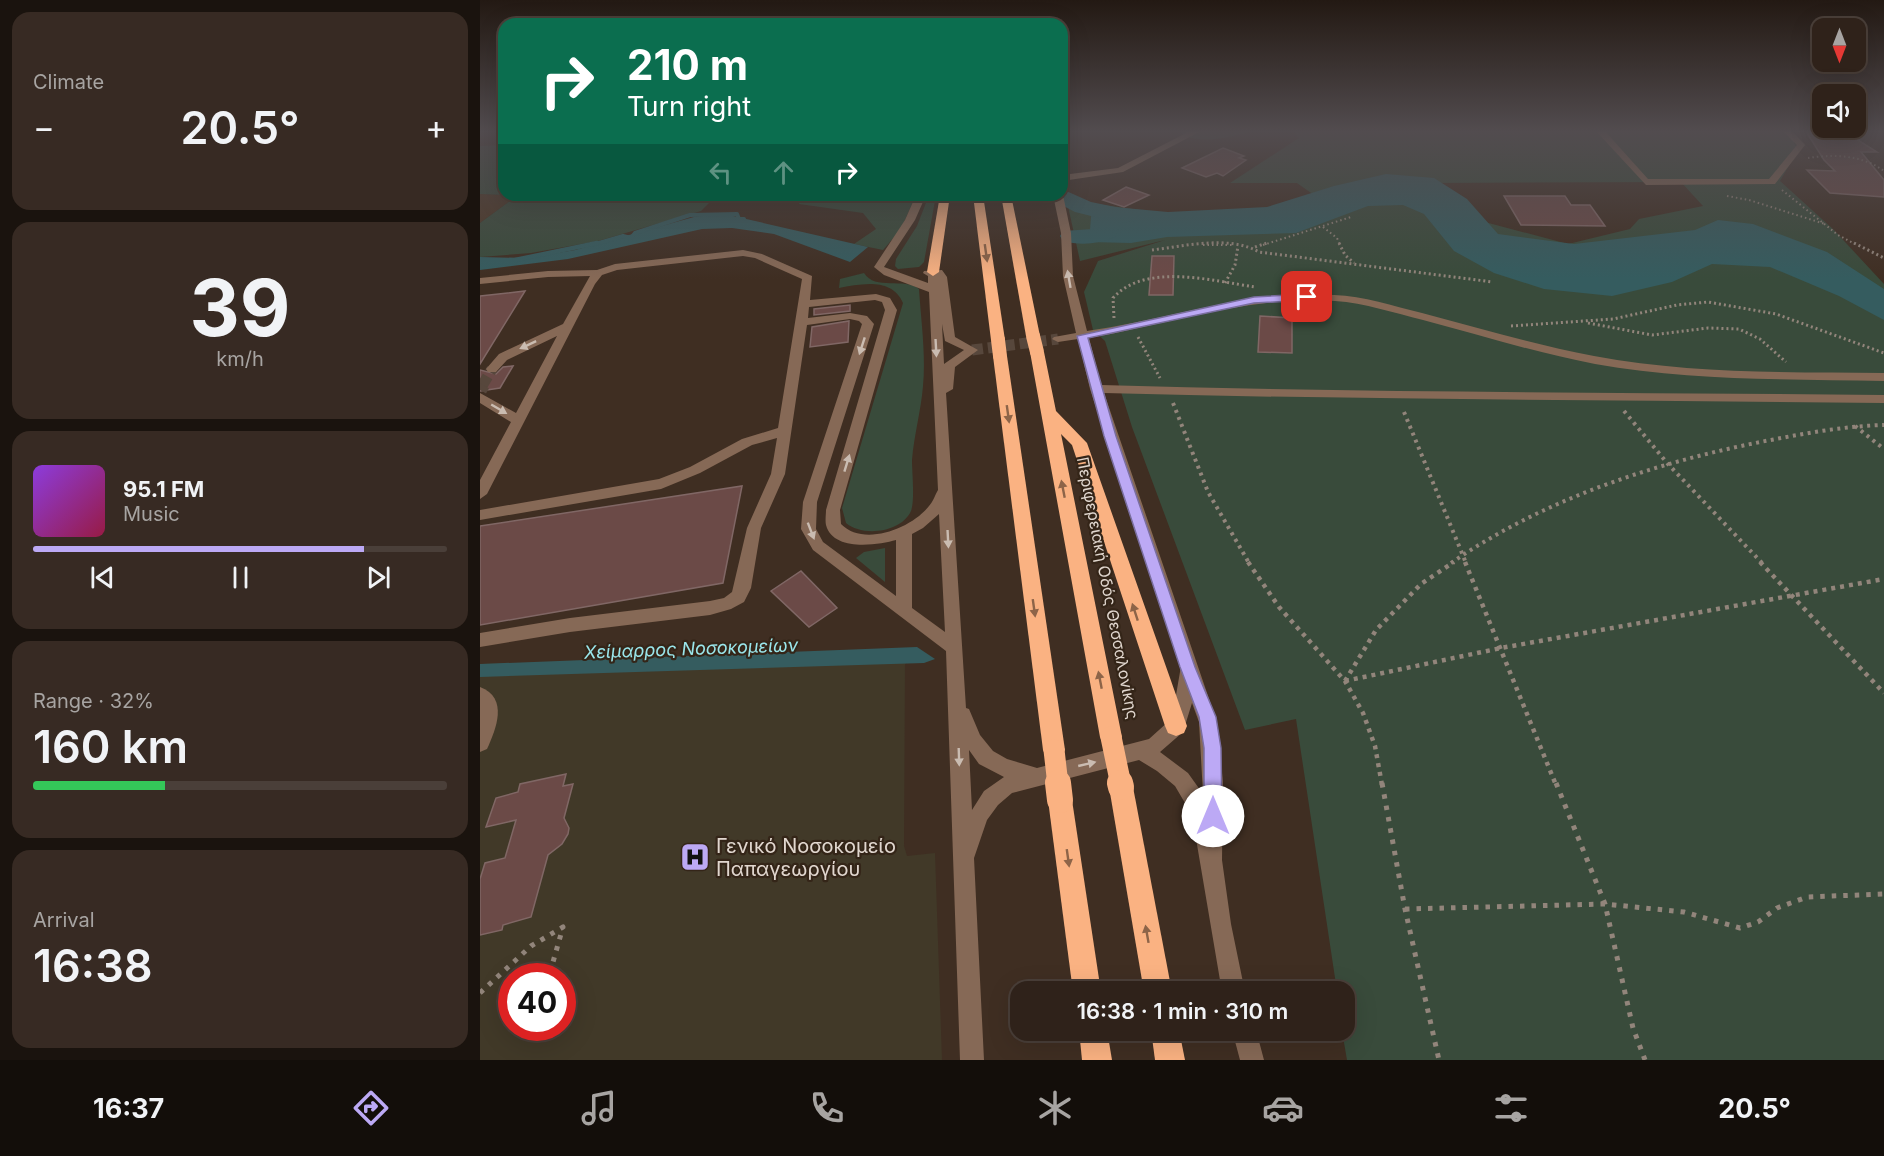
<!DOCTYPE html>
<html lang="en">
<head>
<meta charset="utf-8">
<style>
  :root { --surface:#2f221a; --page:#372a23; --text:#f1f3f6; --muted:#a7a4a2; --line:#4a3f39; --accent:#bca9f5 }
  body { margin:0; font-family:Inter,sans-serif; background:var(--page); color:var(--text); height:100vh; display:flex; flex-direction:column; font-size:22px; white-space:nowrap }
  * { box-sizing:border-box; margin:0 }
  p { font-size:20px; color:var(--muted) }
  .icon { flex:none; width:33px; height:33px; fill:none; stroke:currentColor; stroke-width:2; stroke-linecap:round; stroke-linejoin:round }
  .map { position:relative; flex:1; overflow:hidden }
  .panel { display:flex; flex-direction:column; gap:12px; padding:12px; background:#1a130e; width:480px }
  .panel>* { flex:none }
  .guide { position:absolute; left:18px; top:18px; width:570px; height:183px; border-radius:18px; box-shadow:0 6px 24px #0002,0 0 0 2px var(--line); background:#0b6e4f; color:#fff; overflow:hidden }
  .needle { width:39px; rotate:180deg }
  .tools { position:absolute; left:1332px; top:18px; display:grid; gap:12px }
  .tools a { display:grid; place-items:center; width:54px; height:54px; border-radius:12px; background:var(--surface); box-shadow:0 6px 24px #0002,0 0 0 2px var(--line); font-size:30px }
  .speed { position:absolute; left:18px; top:963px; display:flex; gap:12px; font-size:30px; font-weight:700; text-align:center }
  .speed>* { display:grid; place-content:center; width:78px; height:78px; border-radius:50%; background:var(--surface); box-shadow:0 6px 24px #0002,0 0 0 2px var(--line); line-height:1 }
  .speed .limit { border:9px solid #d22; background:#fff; color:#111 }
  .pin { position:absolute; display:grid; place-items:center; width:51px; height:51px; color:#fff; margin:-26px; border-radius:12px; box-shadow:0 3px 9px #0006 }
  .me { position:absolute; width:66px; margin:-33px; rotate:0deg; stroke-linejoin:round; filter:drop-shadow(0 0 4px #0008) }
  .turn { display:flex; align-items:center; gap:21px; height:126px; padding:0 30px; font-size:27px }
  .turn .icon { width:78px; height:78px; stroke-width:2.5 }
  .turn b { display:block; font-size:42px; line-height:51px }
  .lanes { display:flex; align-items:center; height:57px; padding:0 30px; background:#0003; justify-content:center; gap:30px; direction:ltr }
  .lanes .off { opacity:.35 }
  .big { font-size:45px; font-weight:600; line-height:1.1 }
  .panel .card { flex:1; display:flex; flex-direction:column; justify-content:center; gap:9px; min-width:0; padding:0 21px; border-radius:18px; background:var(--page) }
  .panel .dial { align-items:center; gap:0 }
  .dial b { font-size:78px; line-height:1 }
  .song { display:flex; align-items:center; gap:18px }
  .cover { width:72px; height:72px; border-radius:9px; background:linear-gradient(135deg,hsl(270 70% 55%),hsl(340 70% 35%)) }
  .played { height:6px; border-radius:3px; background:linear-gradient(90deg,var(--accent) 80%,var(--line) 80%) }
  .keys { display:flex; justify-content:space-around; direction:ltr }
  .heat { display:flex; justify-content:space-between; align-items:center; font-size:33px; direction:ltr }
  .charge { height:9px; border-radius:4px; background:linear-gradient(90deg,#34c759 32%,var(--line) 0) }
  .trip { position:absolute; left:530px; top:981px; width:345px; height:60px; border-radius:18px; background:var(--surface); box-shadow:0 6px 24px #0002,0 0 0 2px var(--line); font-weight:600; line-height:60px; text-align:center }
  .tabs { display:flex; height:96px; justify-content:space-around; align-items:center; background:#130e0a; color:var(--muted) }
  .tabs .icon { width:42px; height:42px }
  .tabs .selected { color:var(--accent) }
  .tabs b { font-size:27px; color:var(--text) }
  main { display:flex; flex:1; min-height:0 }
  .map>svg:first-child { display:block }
</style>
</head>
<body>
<main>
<section class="panel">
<div class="card"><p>Climate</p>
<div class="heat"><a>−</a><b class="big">20.5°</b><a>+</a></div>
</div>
<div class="card dial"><b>39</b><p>km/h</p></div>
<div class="card">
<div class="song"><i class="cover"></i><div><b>95.1 FM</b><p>Music</p></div></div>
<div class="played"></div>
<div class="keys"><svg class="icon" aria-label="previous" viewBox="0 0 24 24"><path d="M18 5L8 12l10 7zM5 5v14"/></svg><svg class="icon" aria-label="pause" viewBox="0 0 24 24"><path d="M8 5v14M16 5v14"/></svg><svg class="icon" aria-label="next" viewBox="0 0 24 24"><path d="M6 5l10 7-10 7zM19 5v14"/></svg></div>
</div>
<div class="card"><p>Range · 32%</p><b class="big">160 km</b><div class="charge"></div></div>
<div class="card"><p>Arrival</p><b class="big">16:38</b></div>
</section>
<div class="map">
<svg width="1404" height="1060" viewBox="0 0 1404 1060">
  <rect width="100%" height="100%" fill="#3f2e22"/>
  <!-- built -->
  <polygon fill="#4c3624" points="0,194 38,195 0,223"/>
  <!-- medical -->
  <path fill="#413928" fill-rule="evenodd" d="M439,653l-14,11 -1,182 3,10 28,-3 7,207h-462v-396zM32,976h50v52h-50z"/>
  <!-- green -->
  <g fill="#394b3b" fill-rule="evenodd">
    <path d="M697,130h80c-24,6 -60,18 -80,0z"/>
    <path d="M812,130h489l20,15 -21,36 53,48 51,55v776h-537l-5,-29 2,-39 -7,-1 -41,-272 -51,11 -113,-303 -27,-86 -12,-11 -9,-38 14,-31 67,-21 -85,21 -14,-64 30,7 127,17 101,-19 -27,-19h-67l69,-45zM1201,182l22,24 -64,13 -9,10 -62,15 -87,-23 -56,-38z"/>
    <polygon points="24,145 24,195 0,194 0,146"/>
    <polygon points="33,195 237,195 221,211 118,241 51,253 0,257 0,223 37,196"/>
    <polygon points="320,195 436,195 421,229 403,250 374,244 396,229 383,213 319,204"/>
    <polygon points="449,195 456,195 444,262 439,267 418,269 415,266 416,259 437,226"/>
    <path d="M384,273c11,18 40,4 55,16 2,32 7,65 4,97 -2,25 -9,49 -11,74 0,12 3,40 -1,51 -10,22 -49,26 -65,12l-4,-15 61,-205c-11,-26 -42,-19 -64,-15l1,-9z"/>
    <polygon points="405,548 405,582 376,558 384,552"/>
  </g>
  <!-- water -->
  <g fill="#355c5f">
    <polygon points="906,174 954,178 987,199 1018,234 1094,244 1215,230 1238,220 1273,224 1347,252 1404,289 1404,320 1359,296 1290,267 1232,264 1192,282 1132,296 1064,289 1014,273 974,251 944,214 923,205 888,206 816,233 687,237 651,243 609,242 612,205 688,212 787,207 854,186"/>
    <polygon points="240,213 388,247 370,262 294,234 252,228 222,229 88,259 0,270 0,257 47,258 95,250 214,217"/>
    <polygon points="437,647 455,659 444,663 0,677 0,664"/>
  </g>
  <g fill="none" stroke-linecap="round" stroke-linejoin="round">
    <!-- stream-far1 -->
    <polyline stroke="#355c5f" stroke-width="4" points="112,245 143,236 151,238 155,233 210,215 257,214 259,219 264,219"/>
    <!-- stream -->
    <polyline stroke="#355c5f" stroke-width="4.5" points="35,260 117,243"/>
    <!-- river -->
    <path fill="#355c5f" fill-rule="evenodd" d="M584,190l27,12 44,9 4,5 -4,5 -14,2 -6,14c-17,7 -34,9 -52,4l-3,-5 3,-5 30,-2 6,-11 -24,-6 -19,-10 -2,-7h8z"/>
  </g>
  <!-- building -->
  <g fill="#6b4a47" stroke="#806765" stroke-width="1.5">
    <polygon points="1325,130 1370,135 1397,152 1381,152 1404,180 1404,197 1350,193 1327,170 1355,171 1344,160"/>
    <polygon points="743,148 764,156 759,158 766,160 743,176 737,173 726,177 702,168"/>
    <polygon points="646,187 669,195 644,207 623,200"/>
    <polygon points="1024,196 1085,196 1091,205 1110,205 1125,226 1041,225"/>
    <polygon points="672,256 694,256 693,295 669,295"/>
    <polygon points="45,291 0,364 0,296"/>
    <polygon points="370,305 370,311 334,315 334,309"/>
    <polygon points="780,316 812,318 812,353 778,352"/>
    <polygon points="369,321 368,342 330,347 332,327"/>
    <polygon points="33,366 20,388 0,391 0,370 16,374 23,367"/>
    <polygon points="262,486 243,583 0,625 0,526"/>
    <polygon points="321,571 357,608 329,627 291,591"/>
    <polygon points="86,774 83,786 93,784 84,818 89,828 88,834 82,844 68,855 51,917 23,925 22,930 0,935 0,879 5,863 25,858 36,820 6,827 16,798 38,792 40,784"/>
  </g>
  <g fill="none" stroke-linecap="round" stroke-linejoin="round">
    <!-- minor-tunnel-far1 -->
    <g stroke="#57473c" stroke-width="11" stroke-dasharray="11 5" stroke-linecap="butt">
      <polyline points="492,350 578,339"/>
      <polyline points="2,386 12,369"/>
    </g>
    <!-- minor-tunnel -->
    <polyline stroke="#57473c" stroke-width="14" stroke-dasharray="14 7" stroke-linecap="butt" points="0,390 3,385"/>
    <!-- path-far4 -->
    <g stroke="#92857b" stroke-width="2" stroke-dasharray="1.5 3" stroke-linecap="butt">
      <path d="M1328,158c25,-4 55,-3 76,13"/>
      <polyline points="1302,190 1358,235 1377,245"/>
      <polyline points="1247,196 1269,200 1345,224"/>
      <polyline points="843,227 857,238 860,245"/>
      <polyline points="723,245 754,245"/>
      <polyline points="783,245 871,217"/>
    </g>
    <!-- path-far3 -->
    <g stroke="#92857b" stroke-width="3" stroke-dasharray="2 3" stroke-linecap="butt">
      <polyline points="859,243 865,255 874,263"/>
      <polyline points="1374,243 1404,258"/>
      <polyline points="775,247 787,243"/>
      <path d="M672,250c33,-4 77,-15 107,2l234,30"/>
      <polyline points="745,283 755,265 758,246"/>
      <path d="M634,318l-1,-20c32,-36 100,-17 142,-11"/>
      <polyline points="1108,323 1172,335 1228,328 1259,329 1280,339 1306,362"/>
      <polyline points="1031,326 1133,319 1197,305 1228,302 1296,314 1404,353"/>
      <polyline points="658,337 680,378"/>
    </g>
    <!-- path-far2 -->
    <g stroke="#92857b" stroke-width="4" stroke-dasharray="3 4.5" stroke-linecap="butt">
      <polyline points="693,403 728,492 769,563"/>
      <polyline points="1144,411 1188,464 1282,563"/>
      <polyline points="924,412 986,563"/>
      <polyline points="1375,426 1404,449"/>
      <path d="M971,563c96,-66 212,-103 325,-124 36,-7 72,-13 108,-14"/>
    </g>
    <!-- path-far1 -->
    <g stroke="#92857b" stroke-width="4.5" stroke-dasharray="4 5" stroke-linecap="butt">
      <polyline points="768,562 799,607 865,681 883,713 895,746 902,785"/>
      <polyline points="985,562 1076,785"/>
      <polyline points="1280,562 1404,693"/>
      <polyline points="865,681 896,630 941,584 974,562"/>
      <polyline points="865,681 1021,648 1404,579"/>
    </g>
    <!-- path -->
    <g stroke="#92857b" stroke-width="5" stroke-dasharray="4.5 7" stroke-linecap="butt">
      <polyline points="902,783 925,909 959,1060"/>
      <polyline points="1076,783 1125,904 1153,1028 1165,1060"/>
      <polyline points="925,909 1125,904 1204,912 1260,928 1278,922 1297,908 1327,897 1404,894"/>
      <polyline points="0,993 51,946 83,927 69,976"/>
    </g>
    <!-- minor -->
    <g fill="#866956" fill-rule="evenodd">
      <polygon points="712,130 723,130 643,172 582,181 582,175 638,168"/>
      <polygon points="1115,130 1124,130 1168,179 1289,179 1317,145 1302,130 1311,130 1325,145 1295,184 1166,185"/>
      <path d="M436,195h10l-11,25 -31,47 44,16v-7l-5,-3 1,-2 18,-1 5,7 8,60 23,13 -23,17 -2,22 -7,4 20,315 3,1 11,26 13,16 14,8 30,9 112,-29 20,-18 5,-14 7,-41 -91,-277 -12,-50 -20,3 -6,-3 2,-2 22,-4 -13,-57 -2,-43 -8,-38h10l8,38 2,43 14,55c83,-12 162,-41 247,-36 30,1 59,11 88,18 57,15 114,32 172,43 96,18 193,16 290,17v8c-96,-2 -194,0 -289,-17 -58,-11 -115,-29 -172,-44 -29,-7 -58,-17 -88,-19 -84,-6 -164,23 -246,37l12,47c261,8 522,7 783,10v8c-260,-3 -520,-3 -780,-10l113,329 6,61 -1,77 9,64 14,68h-23l-30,-177 -17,-29 -18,-15 -18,-11 -127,33 -14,12 -11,15 -13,38 10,202h-24l-14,-409 -133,-101 -12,-21 2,-27 59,-178 -3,-3 -9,-2 -43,6 -22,149 -24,54 -10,60 -7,14 -13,7 -21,6 -140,17 -90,15v-14l90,-15 140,-17 14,-3 8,-6 15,-64 24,-54 6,-36 -25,7 -52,28 -39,16 -181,31v-10l179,-31 31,-12 52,-28 36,-11 24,-149 -47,-21 -12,-2 -126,14 -15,5 -7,9 -108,210 -7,5v-19l31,-58 -31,-19v-10l36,20 41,-77 -50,24 -11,12h-8l-2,-3 13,-15 64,-30 27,-48 -42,1 -68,7v-6l68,-7 49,-1 18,-6 128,-14 19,4 50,22 -2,24 66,-6 14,4 7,12 -57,200 1,14c22,23 70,5 88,-18 4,-4 6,-11 9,-16l-9,-198 -45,-17 -10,-8 31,-47zM395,300l7,2 3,8 -59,200c0,4 -1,11 0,15 7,27 52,20 70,15v56l-73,-54 -7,-13 1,-27 57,-178 -7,-8 -17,-3 -42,5 1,-11zM462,324l3,17 19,9 -20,14zM459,514l6,118 -33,-24v-74l11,-6zM712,703l7,19 4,72 -15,-21 -28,-21 23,-20zM489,750l10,14 25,13 -20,14 -12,19z"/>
      <path d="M0,687c29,11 16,42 7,62l-7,3z"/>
      <polygon points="752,1030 776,1030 784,1060 760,1060"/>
    </g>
    <!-- highway -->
    <g fill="#fab282" fill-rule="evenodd">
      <polygon points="460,195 470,195 459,272 453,276 447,272"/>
      <polygon points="493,195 503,195 525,340 518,344 511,340"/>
      <polygon points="521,195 531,195 560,336 553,340 546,336"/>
      <polygon points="557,348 564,352 576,411 607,443 707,726 704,733 696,736 688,733 685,726 592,445 581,434 642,737 639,744 631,747 623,744 620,737 550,352"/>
      <polygon points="520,352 527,356 585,750 582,757 574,761 566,757 563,750 513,356"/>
      <polygon points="641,776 649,779 653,787 692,992 664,992 629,787 633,779"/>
      <polygon points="580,788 588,792 592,800 621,992 593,992 568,800 572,792"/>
      <polygon points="599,1030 627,1030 632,1060 602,1060"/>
      <polygon points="671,1030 699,1030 705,1060 675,1060"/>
    </g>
    <!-- highway-bridge-far2 -->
    <g stroke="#fab282" stroke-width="14">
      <polyline points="553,336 557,352"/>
      <polyline points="518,340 520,356"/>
    </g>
    <!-- highway-bridge-far1 -->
    <g stroke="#fab282" stroke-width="21">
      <polyline points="631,737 641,785"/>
      <polyline points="574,750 578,785"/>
    </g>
    <!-- highway-bridge -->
    <g stroke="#fab282" stroke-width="26">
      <polyline points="578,783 580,800"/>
      <polyline points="640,783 641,787"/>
    </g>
  </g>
  <!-- one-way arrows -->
  <defs><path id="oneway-solid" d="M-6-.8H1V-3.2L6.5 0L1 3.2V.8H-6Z" transform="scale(1.5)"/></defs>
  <g fill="#8d6448">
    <use href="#oneway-solid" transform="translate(506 253) rotate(82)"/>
    <use href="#oneway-solid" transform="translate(528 414) rotate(82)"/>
    <use href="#oneway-solid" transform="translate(583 489) rotate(-101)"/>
    <use href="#oneway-solid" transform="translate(554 608) rotate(82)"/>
    <use href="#oneway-solid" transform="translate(655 612) rotate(-108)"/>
    <use href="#oneway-solid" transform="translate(620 680) rotate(-101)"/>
    <use href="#oneway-solid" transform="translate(588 858) rotate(82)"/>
    <use href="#oneway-solid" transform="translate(667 934) rotate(-100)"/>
  </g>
  <g fill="#cabcb1">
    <use href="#oneway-solid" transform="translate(589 279) rotate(-100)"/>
    <use href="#oneway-solid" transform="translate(48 345) rotate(155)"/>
    <use href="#oneway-solid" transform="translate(382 346) rotate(108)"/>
    <use href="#oneway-solid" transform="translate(456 348) rotate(87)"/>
    <use href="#oneway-solid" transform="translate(19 409) rotate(30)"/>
    <use href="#oneway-solid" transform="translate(367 463) rotate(-73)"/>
    <use href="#oneway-solid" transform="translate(331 531) rotate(69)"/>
    <use href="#oneway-solid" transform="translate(468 539) rotate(87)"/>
    <use href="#oneway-solid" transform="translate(479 757) rotate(88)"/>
    <use href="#oneway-solid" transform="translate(607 764) rotate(-13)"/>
  </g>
  <!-- sky -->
  <linearGradient id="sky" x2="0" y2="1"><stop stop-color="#231913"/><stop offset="0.47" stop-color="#524c4f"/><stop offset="1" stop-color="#524c4f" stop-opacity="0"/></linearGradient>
  <rect width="1404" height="279" fill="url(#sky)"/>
  <!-- route -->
  <polygon fill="#bca9f5" stroke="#7a6e9f" stroke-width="1.5" points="827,294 830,295 830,300 774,303 608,338 636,436 715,667 736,717 741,748 742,816 739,823 733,825 726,823 724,816 724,748 719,717 700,667 624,436 597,336 774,297"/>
  <!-- icons -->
  <defs>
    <g id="hospital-square" transform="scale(1.5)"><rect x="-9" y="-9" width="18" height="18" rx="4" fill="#bca9f5" stroke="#342518"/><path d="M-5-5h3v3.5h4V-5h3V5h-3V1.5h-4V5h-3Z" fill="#111"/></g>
  </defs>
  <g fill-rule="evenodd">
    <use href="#hospital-square" x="215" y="857"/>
  </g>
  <g text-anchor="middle" stroke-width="4.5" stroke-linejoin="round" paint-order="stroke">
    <!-- street labels -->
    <g font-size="16" fill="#e1d7cf" stroke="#342518">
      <text transform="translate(628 588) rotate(79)" y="6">Περιφερειακή Οδός Θεσσαλονίκης</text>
    </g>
    <!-- water labels -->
    <g font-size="18" font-style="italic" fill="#9ae6eb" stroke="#342518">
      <text transform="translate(211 649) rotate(-2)" y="6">Χείμαρρος Νοσοκομείων</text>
    </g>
    <!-- near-poi labels -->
    <g font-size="20" fill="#e1d7cf" stroke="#342518" text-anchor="start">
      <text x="236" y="853">Γενικό Νοσοκομείο<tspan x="236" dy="23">Παπαγεωργίου</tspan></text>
    </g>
  </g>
</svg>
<div class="tools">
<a><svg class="needle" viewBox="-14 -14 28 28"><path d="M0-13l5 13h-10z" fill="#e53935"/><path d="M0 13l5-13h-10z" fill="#a7a4a2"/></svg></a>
<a><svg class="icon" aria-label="sound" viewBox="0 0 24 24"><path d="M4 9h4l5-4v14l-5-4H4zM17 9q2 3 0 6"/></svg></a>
</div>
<div class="speed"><div class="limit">40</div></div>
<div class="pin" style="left:827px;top:297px;background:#d93025"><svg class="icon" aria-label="arrive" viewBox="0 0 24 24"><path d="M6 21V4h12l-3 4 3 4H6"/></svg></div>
<svg class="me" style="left:733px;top:816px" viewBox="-20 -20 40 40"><circle r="19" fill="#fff"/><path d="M0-13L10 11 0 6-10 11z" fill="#bca9f5"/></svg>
<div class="trip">16:38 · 1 min · 310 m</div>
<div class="guide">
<div class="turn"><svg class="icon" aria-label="right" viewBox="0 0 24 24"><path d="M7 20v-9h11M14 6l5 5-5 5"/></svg><div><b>210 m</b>Turn right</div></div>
<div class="lanes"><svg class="icon off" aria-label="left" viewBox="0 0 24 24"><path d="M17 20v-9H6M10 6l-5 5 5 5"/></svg><svg class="icon off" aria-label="ahead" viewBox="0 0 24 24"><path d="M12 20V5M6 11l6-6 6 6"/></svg><svg class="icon" aria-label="right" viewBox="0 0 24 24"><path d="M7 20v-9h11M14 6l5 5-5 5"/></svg></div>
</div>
</div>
</main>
<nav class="tabs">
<b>16:37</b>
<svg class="icon selected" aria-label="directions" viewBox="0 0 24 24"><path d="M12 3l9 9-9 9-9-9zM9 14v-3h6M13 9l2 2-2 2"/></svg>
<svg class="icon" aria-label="music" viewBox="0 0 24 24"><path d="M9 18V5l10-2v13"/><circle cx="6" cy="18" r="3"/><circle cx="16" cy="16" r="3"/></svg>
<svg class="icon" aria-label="phone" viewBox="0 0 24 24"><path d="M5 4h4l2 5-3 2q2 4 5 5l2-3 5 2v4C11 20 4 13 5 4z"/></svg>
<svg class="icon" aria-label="climate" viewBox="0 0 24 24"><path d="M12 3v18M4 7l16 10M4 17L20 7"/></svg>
<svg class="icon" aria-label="car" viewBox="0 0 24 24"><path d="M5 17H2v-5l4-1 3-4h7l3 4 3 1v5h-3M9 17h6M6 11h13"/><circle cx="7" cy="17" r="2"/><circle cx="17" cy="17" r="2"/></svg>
<svg class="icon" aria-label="filters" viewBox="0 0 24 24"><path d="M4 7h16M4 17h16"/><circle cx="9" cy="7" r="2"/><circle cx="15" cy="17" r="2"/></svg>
<b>20.5°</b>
</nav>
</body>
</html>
